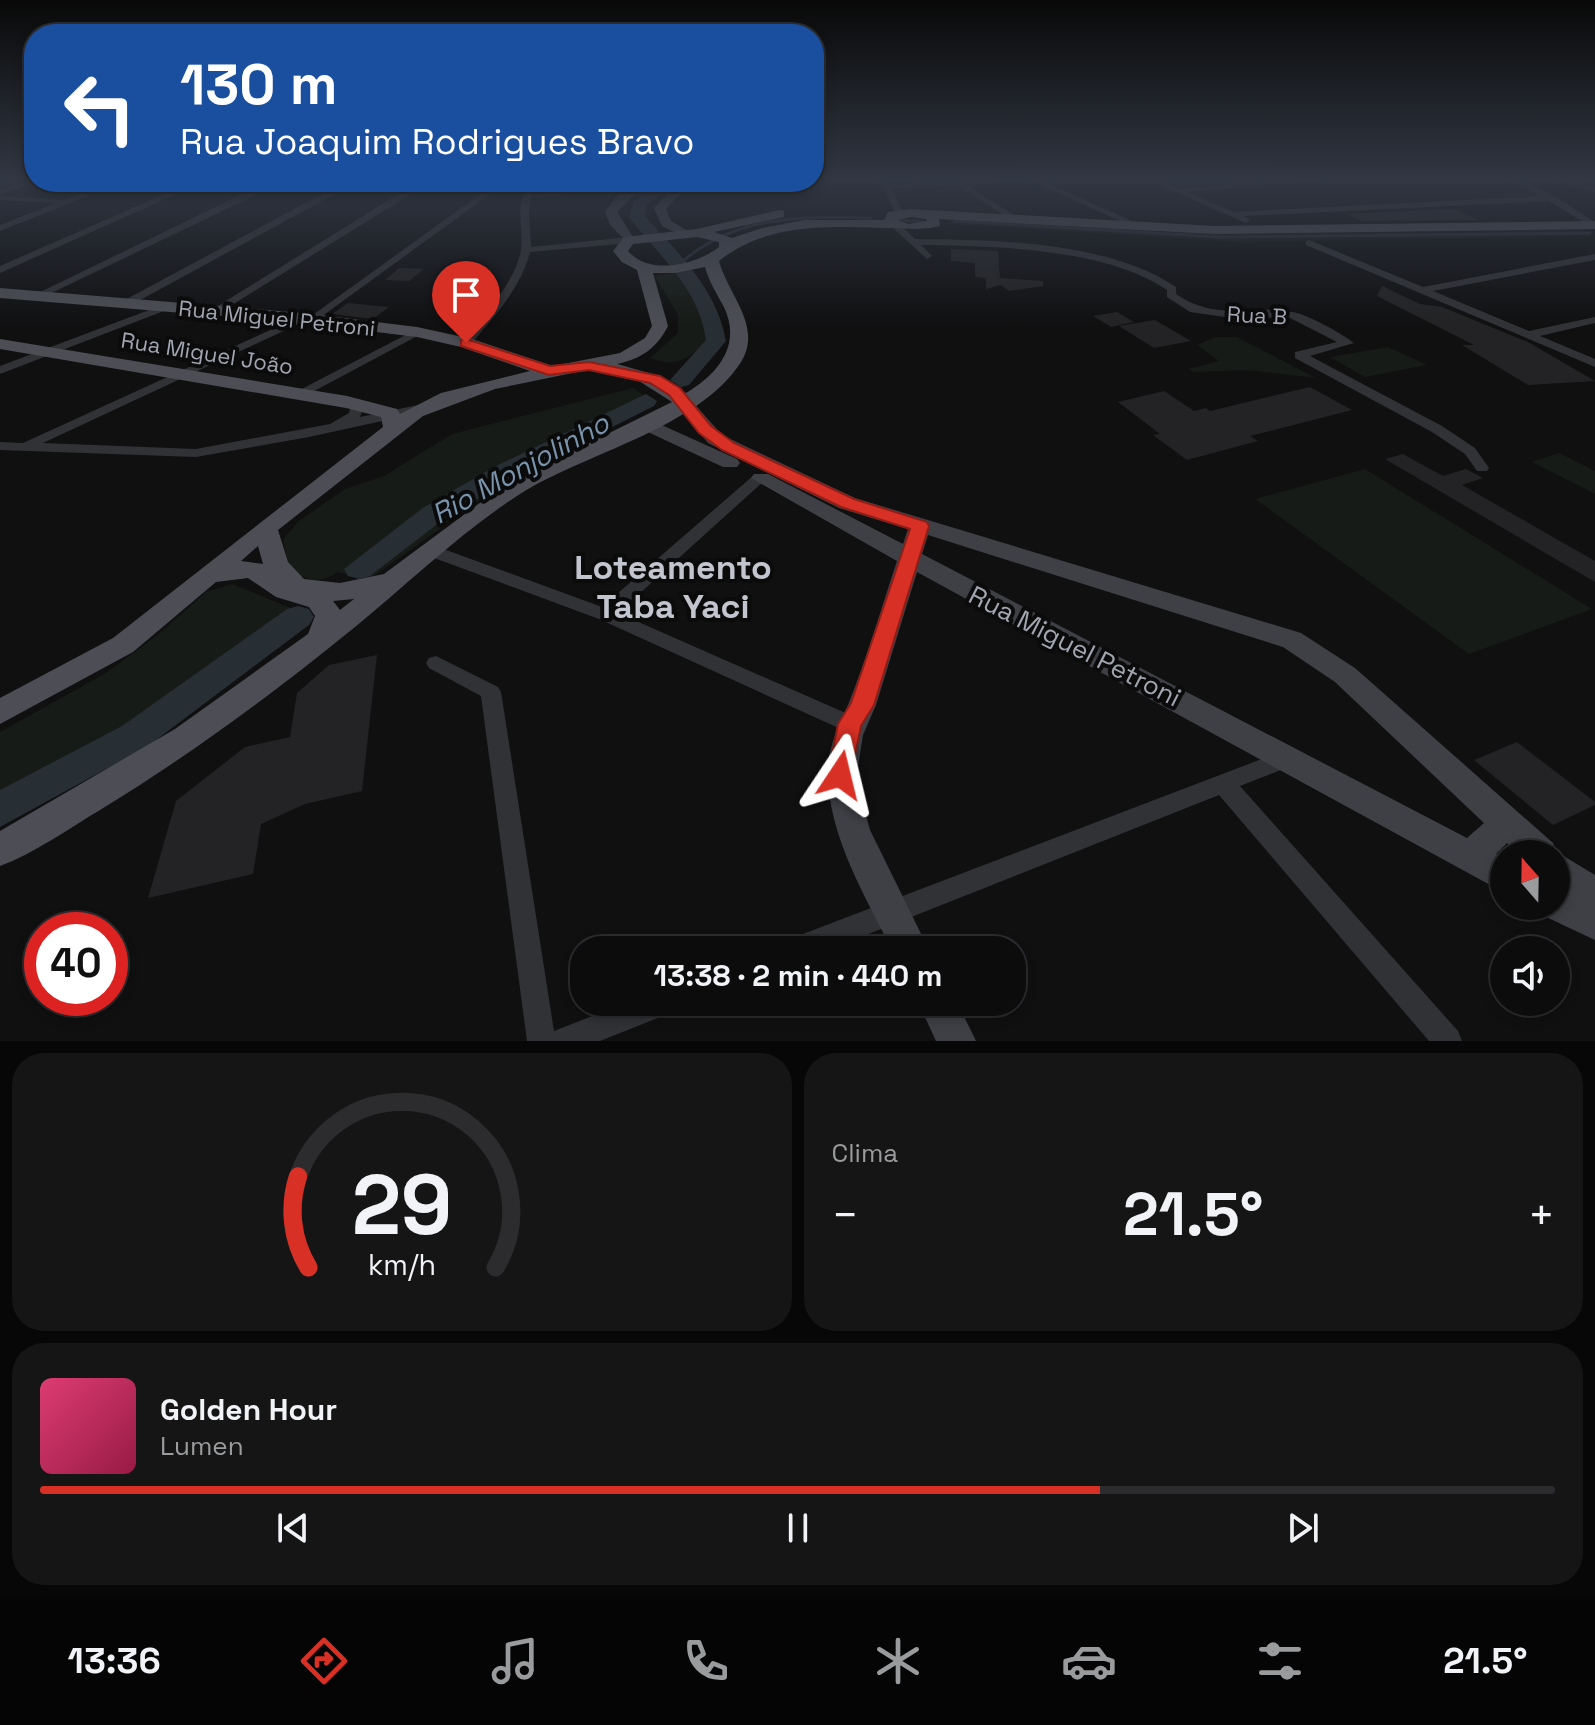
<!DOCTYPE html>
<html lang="pt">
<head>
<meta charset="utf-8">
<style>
  :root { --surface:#0c0c0d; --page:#151516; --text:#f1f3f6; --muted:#9a9b9d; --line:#2c2c2e; --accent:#d93025 }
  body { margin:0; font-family:"Space Grotesk",sans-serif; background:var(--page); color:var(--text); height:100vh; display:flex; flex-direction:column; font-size:30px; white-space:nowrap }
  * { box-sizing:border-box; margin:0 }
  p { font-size:26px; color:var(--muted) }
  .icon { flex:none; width:44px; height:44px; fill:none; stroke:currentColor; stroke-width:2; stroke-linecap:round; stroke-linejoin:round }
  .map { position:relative; height:1041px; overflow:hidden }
  .drawer { display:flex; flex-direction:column; gap:12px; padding:12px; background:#070707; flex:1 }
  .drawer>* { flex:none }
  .top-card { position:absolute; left:24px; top:24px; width:800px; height:168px; border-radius:32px; box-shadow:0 4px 12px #0003,0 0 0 2px var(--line); background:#1a4fa0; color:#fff; overflow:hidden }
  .needle { width:52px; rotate:340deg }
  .buttons { position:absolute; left:1490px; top:840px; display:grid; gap:16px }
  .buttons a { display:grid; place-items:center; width:80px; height:80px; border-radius:50%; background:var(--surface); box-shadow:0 4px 12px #0003,0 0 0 2px var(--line); font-size:40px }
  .speed { position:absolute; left:24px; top:912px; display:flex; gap:16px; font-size:40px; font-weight:700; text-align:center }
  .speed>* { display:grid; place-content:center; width:104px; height:104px; border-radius:50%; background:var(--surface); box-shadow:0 4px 12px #0003,0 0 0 2px var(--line); line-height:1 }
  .speed .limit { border:12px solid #d22; background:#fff; color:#111 }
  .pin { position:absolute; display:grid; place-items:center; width:68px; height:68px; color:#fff; margin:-82px -34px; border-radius:50% 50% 50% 0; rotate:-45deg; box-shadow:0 0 8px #0007 }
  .pin .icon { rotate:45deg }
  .me { position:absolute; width:88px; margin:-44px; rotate:10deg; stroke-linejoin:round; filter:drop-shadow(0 0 6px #0008) }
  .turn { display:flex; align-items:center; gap:28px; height:168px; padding:0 24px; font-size:36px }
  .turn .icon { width:104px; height:104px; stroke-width:2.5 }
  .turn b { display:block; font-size:56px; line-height:68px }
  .big { font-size:60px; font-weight:700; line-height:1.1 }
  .drawer .card { flex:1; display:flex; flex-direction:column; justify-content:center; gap:12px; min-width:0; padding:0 28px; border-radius:32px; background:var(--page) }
  .drawer .dial { align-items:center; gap:0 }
  .dial svg { height:208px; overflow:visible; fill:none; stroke:var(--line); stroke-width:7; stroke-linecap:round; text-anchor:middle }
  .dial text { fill:var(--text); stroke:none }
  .song { display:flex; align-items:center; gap:24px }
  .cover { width:96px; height:96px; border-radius:12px; background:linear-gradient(135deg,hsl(340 70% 55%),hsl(340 70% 35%)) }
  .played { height:8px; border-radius:4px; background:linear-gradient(90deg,var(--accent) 70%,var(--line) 70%) }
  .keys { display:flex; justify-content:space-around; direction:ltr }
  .heat { display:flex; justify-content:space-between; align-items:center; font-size:44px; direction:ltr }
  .drawer .tiles { flex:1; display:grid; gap:12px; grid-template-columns:1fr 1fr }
  .card:last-child { grid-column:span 2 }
  .trip { position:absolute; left:570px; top:936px; width:456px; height:80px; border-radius:32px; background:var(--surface); box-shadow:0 4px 12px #0003,0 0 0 2px var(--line); font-weight:700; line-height:80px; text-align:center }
  .dock { display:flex; height:128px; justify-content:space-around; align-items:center; background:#050505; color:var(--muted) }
  .dock .icon { width:56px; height:56px }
  .dock .active { color:var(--accent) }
  .dock b { font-size:36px; color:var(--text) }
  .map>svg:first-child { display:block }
</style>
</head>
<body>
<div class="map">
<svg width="1595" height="1041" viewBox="0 0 1595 1041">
  <rect width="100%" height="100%" fill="#101011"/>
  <!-- green -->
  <g fill="#161b17">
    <polygon points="900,187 961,187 1002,213 911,208 904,205 895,189"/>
    <polygon points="949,217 1229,233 1581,229 1594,236 1236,242 946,224"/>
    <path d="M679,273l28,49v20c-20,17 -31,26 -57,16l28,-25v-18l-23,-39z"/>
    <polygon points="1215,337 1237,337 1316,378 1247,370 1194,372 1188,369 1219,361 1197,345"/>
    <polygon points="1388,347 1427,365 1365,377 1330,357"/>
    <path d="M633,388l24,16 -162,85 -121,87 -12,3 -24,-7c-18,12 -31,9 -49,-3l-6,-30 16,-18 46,-32 39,-13 68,-42z"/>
    <polygon points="1559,453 1595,471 1595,494 1532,462"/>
    <polygon points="1365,469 1592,609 1469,654 1255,499"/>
    <polygon points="232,584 313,617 307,626 127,755 0,825 0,732 106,673 159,634 206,592"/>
  </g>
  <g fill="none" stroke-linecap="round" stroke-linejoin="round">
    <!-- stream -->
    <g stroke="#272e34" stroke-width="3">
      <polyline points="899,220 924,222"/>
      <polyline points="954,221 1220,237 1590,233"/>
      <path d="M681,263c53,-48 122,-47 190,-45"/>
    </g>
    <!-- river -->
    <g fill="#272e34" fill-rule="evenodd">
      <path d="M662,182h16l-32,23 -1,11c33,37 72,73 81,125l-37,44 -8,2 -11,-7 36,-40c-7,-52 -47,-84 -77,-123l5,-17z"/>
      <polygon points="646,394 657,401 654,406 516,475 444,519 370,576 359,579 348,576 344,569 424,507 498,465"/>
      <polygon points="298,606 309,609 314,617 309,625 148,746 0,827 0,790 122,726 287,609"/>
    </g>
  </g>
  <!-- building -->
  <g fill="#232325">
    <polygon points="566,182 616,182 617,190 535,198 538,190"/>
    <polygon points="1455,209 1479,220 1361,221 1348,214"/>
    <polygon points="951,249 998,251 1000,278 1043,281 1043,286 1009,291 1001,285 986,289 986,278 975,277 975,263 951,261"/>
    <polygon points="399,268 424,269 409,281 385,280"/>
    <polygon points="1382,286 1420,304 1442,307 1528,342 1595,381 1528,385 1462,345 1474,345 1377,296"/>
    <polygon points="348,303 389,307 373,319 332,314"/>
    <polygon points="1117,312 1134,322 1111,327 1093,316"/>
    <polygon points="1155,320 1191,341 1154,348 1119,326"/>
    <polygon points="1310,387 1352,410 1250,436 1258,441 1187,460 1153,435 1160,434 1118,402 1164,391 1194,411 1206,408 1210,411"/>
    <polygon points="1403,454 1443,476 1466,469 1483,478 1462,485 1595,561 1595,582 1385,459"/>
    <polygon points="377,655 362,791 305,804 261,824 253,874 148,898 176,801 245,747 290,737 297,693 329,665"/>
    <polygon points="1517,742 1595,802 1595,805 1553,825 1474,760"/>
  </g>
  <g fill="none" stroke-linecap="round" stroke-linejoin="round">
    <!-- street -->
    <g fill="#313236" fill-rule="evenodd">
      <polygon points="29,180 37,182 0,195 0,190"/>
      <polygon points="885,180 890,185 1015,180 966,185 1020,219 1013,221 957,185 893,189 903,213 896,215 884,188 877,181"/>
      <polygon points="1029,180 1040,180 1145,227 1138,229"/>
      <path d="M1147,180h11l21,9 109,-9h38l-139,12 47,20 306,-16 -34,-16c31,0 63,26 89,42v7l-46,-28 -305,15 6,4 -4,3z"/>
      <polygon points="1554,180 1567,180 1595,188 1595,192"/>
      <polygon points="111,182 122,182 0,231 0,225 56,203 0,200 0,196 65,200"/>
      <polygon points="192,182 203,182 0,273 0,266"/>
      <path d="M267,182l213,7 83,-7 -27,5c-12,21 -5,38 -5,60l98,-10 5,3 -5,3 -99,9c-9,36 -37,66 -60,93l-4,2 -6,-4c21,-27 51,-54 60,-88 6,-24 -7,-45 7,-67l-34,4 -179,130 -6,-3 2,-2 172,-124 -66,-2 -199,123 -5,-3 1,-2 192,-119 -59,-2 -215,117h-8v-4l212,-114 -58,-2 -236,113 -9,-2z"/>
      <path d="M893,224h6l16,15c80,1 193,2 261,48v7c40,28 74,10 116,18 15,2 51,22 62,31l-44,13 132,70 33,22 14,20 -2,3h-10l-12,-17 -33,-22 -137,-74v-6l42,-10 -47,-24 -65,-1 -35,-5 -23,-15v-7c-61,-42 -173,-44 -246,-45l11,11 -5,3 -34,-31z"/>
      <polygon points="1309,240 1423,287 1595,254 1595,260 1433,291 1529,331 1595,317 1595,323 1540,336 1595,359 1595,367 1306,245 1306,241"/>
      <polygon points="165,304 169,305 169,309 0,374 0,366"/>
      <polygon points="303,315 309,318 307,320 43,443 196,449 330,424 349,413 352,402 357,401 364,405 360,417 423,404 430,408 428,411 309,437 196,457 0,450 0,442 23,443"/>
      <polygon points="417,329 423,332 421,334 305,396 295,396 294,393"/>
      <polygon points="759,474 764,475 766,478 764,481 618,613 857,718 860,724 857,730 850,732 843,730 599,619 426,555 424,551 426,547 438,547 602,607 754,475"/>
      <polygon points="436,656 498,687 501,692 554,1031 628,1002 677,1002 673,1012 600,1041 527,1041 481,696 429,668 426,663 429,658"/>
      <polygon points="1288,749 1296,752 1299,758 1296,764 1240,786 1458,1031 1462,1041 1429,1041 1219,795 828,950 782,950 786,941 795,937"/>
    </g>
    <!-- secondary -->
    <g fill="#3f4046" fill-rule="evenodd">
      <polygon points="635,182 647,182 617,212 635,240 629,244 610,225 605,212 617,196"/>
      <polygon points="680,182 691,182 666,209 671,221 691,233 685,237 662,226 654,208"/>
      <path d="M684,398l6,1 32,36 133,63 446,135 54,35 198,175 4,9 38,23v65l-51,-24 -4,-10h16v-52h-38l-11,-11 -11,11 8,4v33l-12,-5 -575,-314 -41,133 -13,30 -5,32 3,31 9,32 59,120h-37c-28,-56 -66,-118 -64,-182 1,-24 11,-42 20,-63 19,-47 33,-96 49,-144l-146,-83 3,-4h14l135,70 5,-15 -69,-21 -131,-65 -33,-40zM928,535l355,112 52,35 149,141 -17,15 -545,-284z"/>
      <polygon points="644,417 737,459 740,463 737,467 723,467 637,427 635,423"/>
      <polygon points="918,1002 957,1002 976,1041 936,1041"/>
    </g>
    <!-- primary -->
    <path fill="#4d4e55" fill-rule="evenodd" d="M911,209l304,17 380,-5v8l-380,5 -276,-15 1,7c-24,5 -32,2 -55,2 -59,-2 -119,-5 -166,33 9,34 44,65 22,101 -42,66 -156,91 -221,132 -59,38 -110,88 -165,133 -81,66 -165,128 -255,183 -32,19 -65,43 -100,56v-35l175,-102 133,-95 7,-18 -6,-9 -33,-10 -28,-19 -32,4 -83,70 -133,72v-26l113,-60 270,-211 -2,-10 -35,-9 -346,-59v-10l347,57 50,13 3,5 41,-21 89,-22 -69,-24 -44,-10 -114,-14 -303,-25v-10l303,25 114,14 55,12 81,27 67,-13 25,-15 7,-12 -15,-56 -15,-8 -9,-11 11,-14 73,-8 82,-19 5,1v6l-70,15 18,6 30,-10 43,-8h79l4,-8zM911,217l15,2 1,2 -18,3 -12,-4zM697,237l22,5v5c-23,18 -70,29 -91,4l5,-7zM705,267c4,15 12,27 19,40 18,38 -6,67 -38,86l-23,-16 -46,-13c24,-5 40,-16 51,-38l-15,-53h22zM592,369l47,12 33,21 -168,83 -120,89 -44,9 -36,-4 -16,-17 -10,-32 145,-114 72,-27zM258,546l5,18 -22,-3zM354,599l-14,11 -7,-9z"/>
  </g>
  <!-- sky -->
  <linearGradient id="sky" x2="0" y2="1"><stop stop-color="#090909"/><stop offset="0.55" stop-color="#313743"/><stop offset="1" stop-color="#313743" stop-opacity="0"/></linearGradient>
  <rect width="1595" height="326" fill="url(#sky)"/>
  <!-- route -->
  <polygon fill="#d93025" stroke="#8d1f18" stroke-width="2" points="466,339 550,366 589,362 660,376 680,388 711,426 734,443 854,499 927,522 929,526 874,705 861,726 849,783 840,786 831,783 828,775 838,724 851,703 910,529 841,507 722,450 699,433 669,395 650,383 589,370 549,375 461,346 461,340"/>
  <g text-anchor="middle" stroke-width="8" stroke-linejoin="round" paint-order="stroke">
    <!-- far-street labels -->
    <g font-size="22" fill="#a1a6b1" stroke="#0b0b0c">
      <text transform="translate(1257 315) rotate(3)" y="8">Rua B</text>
      <text transform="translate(277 318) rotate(6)" y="8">Rua Miguel Petroni</text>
      <text transform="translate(207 353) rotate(9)" y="8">Rua Miguel João</text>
    </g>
    <!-- street labels -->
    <g font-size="26" fill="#a1a6b1" stroke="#0b0b0c">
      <text transform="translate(1075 646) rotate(27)" y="9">Rua Miguel Petroni</text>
    </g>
    <!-- water labels -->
    <g font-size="28" font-style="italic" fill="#7993ac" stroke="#0b0b0c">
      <text transform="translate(520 468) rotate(-29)" y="10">Rio Monjolinho</text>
    </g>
    <!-- district labels -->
    <g font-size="34" font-weight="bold" fill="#c2c5ce" stroke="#0b0b0c">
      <text x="673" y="579">Loteamento<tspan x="673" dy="39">Taba Yaci</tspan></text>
    </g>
  </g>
</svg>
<div class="buttons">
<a><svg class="needle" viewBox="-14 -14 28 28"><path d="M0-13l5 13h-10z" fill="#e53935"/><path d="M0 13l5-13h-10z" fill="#9a9b9d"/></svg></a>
<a><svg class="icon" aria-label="sound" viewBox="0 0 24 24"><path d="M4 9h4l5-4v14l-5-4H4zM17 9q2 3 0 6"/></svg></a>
</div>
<div class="speed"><div class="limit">40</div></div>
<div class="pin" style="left:466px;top:343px;background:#d93025"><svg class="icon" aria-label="arrive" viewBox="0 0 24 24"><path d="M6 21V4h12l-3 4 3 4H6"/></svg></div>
<svg class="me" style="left:840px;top:775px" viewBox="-20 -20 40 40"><path d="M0-17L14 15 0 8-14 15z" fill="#d93025" stroke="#fff" stroke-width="4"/></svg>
<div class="trip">13:38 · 2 min · 440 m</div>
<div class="top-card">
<div class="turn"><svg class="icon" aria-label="left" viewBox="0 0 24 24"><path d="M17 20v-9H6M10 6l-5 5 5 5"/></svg><div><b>130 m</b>Rua Joaquim Rodrigues Bravo</div></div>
</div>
</div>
<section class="drawer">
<div class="tiles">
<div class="card dial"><svg viewBox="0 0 100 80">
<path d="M14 69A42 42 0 1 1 86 69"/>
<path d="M14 69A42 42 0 0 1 10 34" stroke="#d93025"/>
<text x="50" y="56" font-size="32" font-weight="700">29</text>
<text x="50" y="72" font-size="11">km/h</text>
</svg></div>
<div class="card"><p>Clima</p>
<div class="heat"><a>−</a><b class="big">21.5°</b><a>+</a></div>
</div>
<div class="card">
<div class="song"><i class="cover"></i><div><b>Golden Hour</b><p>Lumen</p></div></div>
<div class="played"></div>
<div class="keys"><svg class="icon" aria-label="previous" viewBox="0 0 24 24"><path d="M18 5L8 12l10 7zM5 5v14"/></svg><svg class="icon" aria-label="pause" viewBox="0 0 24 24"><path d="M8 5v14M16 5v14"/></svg><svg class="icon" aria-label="next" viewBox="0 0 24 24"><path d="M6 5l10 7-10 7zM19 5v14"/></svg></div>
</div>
</div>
</section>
<nav class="dock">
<b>13:36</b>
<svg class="icon active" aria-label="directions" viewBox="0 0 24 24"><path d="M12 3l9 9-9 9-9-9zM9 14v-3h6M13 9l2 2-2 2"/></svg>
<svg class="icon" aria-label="music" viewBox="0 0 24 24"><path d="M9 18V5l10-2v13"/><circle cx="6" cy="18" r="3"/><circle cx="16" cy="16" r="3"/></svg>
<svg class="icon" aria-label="phone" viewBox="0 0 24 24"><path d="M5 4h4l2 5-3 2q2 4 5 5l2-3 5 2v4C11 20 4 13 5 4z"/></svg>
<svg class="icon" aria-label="climate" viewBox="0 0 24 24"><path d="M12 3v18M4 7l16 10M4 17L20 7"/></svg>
<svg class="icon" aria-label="car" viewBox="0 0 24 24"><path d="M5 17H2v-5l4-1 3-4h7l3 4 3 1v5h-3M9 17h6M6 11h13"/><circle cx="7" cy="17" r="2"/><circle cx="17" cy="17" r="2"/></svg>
<svg class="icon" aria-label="filters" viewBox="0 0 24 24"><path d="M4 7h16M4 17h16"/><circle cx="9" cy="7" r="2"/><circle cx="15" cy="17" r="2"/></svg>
<b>21.5°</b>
</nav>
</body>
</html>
